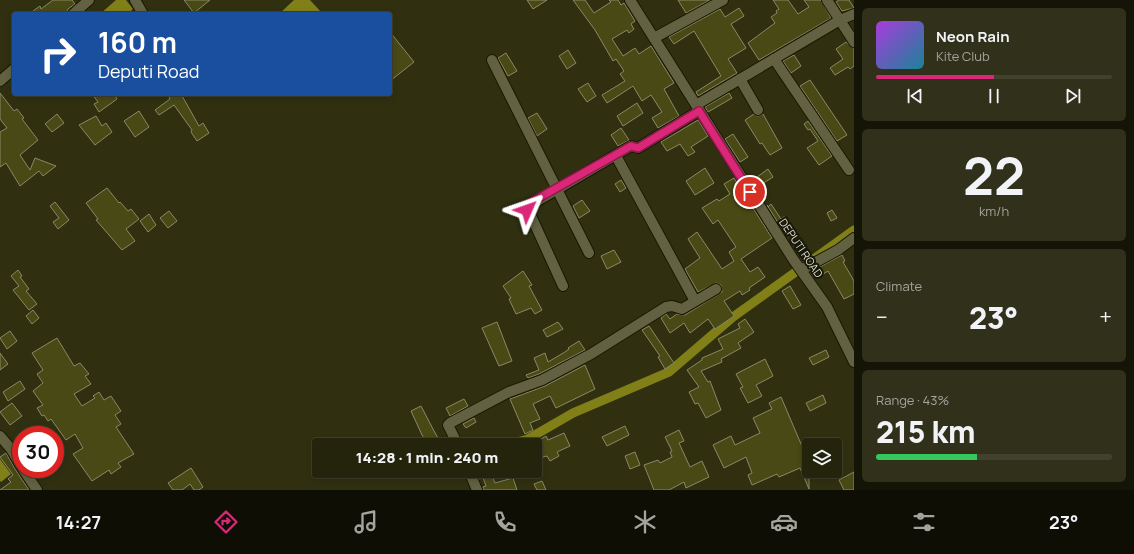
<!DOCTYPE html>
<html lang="en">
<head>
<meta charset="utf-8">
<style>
  :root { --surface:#24240d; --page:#30301b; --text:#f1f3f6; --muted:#a3a49d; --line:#41412e; --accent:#db2777 }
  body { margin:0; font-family:Manrope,sans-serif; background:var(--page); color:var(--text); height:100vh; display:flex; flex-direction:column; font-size:15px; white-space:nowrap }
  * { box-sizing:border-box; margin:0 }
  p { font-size:13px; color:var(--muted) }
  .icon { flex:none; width:22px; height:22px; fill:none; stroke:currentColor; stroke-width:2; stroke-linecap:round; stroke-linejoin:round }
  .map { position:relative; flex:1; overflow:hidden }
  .side { display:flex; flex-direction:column; gap:8px; padding:8px; background:#141407; width:280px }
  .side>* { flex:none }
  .top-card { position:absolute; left:12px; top:12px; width:380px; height:84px; border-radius:4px; box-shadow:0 2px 6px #0003,0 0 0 1px var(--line); background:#1a4fa0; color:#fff; overflow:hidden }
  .buttons { position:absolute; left:802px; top:438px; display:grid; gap:8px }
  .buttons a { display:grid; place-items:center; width:40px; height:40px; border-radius:4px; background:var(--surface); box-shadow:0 2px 6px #0003,0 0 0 1px var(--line); font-size:20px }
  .speed { position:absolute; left:12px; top:426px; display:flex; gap:8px; font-size:20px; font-weight:700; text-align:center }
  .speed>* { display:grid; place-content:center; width:52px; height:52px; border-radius:50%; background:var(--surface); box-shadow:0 2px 6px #0003,0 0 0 1px var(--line); line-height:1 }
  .speed .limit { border:6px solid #d22; background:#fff; color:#111 }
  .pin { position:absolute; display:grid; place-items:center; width:34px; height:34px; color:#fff; margin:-17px; border:2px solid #fff; border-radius:50%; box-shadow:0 1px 4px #0007 }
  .me { position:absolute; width:44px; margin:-22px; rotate:47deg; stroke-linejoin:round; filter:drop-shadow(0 0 3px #0008) }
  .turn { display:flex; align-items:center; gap:14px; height:84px; padding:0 20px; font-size:18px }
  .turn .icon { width:52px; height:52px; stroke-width:2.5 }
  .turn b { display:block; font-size:28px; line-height:34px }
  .big { font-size:30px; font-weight:800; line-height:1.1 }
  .side .card { flex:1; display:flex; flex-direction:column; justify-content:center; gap:6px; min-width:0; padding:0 14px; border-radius:6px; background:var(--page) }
  .side .dial { align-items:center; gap:0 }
  .dial b { font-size:52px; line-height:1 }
  .song { display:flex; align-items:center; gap:12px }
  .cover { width:48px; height:48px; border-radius:6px; background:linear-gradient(135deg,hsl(280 70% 55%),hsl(190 70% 35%)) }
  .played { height:4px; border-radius:2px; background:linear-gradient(90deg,var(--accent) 50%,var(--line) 50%) }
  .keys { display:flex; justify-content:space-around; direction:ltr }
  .heat { display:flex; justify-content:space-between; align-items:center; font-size:22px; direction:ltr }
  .charge { height:6px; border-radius:3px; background:linear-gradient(90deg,#34c759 43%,var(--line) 0) }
  .trip { position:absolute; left:312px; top:438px; width:230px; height:40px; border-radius:4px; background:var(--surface); box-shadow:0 2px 6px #0003,0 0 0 1px var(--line); font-weight:800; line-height:40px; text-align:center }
  .menu { display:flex; height:64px; justify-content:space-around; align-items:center; background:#0e0e05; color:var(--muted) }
  .menu .icon { width:28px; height:28px }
  .menu .current { color:var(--accent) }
  .menu b { font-size:18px; color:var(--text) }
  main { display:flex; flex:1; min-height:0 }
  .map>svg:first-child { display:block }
</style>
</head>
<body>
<main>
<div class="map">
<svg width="854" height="490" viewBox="0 0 854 490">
  <rect width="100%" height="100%" fill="#303011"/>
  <!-- water -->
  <g fill="#817f17">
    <polygon points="116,0 126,0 133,9 127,14 100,14"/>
    <polygon points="294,0 310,0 321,12 318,14 279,14"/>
    <polygon points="0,459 11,474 1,482 0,481"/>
  </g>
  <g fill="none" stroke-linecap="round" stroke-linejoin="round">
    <!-- canal -->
    <polyline stroke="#817f17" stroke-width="9" points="506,445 528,439 573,413 669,372 733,317 854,230"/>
  </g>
  <!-- building -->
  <g fill="#494916" stroke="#898967">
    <polygon points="53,0 72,0 75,4 68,9 67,14 29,14 40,6 41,9"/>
    <polygon points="184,0 210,0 194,13"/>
    <polygon points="527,0 547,0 533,9"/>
    <polygon points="573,0 585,0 594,13 611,2 609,0 618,0 621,5 624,3 635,21 631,24 634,29 629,33 627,30 612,39 623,56 635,48 639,54 651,46 674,83 664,89 679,116 658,128 652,118 662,112 651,95 642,101 633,86 607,103 602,95 625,81 620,74 624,71 616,59 613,61 595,30"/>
    <polygon points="678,0 710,0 686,13"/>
    <polygon points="773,0 788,0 798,14 809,7 804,0 821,0 831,18 759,60 748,43 775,23 771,17 777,13 776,11 779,9"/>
    <polygon points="839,0 849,0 854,8 842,11 836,2"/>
    <polygon points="739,8 744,16 731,24 746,48 728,59 737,73 698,96 696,92 721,76 694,31 674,44 669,37 720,9 725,17"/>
    <polygon points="390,32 414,62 390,81"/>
    <polygon points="846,42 854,48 854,66 850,69 848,67 835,75 830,68 843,59 836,49"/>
    <polygon points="568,50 576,63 567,69 559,56"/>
    <polygon points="506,53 517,71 508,76 498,58"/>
    <polygon points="794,55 801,66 791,73 783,61"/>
    <polygon points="810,80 847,135 837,141 800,86"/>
    <polygon points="588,83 596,96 587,102 578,89"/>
    <polygon points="0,93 14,111 17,109 24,118 22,119 38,140 20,155 30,170 35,158 56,166 43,176 39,171 20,186 6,163 0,167 0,132 7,128 0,119"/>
    <polygon points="729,93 732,98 708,112 705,107"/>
    <polygon points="92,94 114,94 117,99 99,112 94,104 98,102"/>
    <polygon points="173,94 181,94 199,126 203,123 209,133 197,141 191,132 192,130 174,105 159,115 155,110 170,99 169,97"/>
    <polygon points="637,103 643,113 623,126 617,116"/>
    <polygon points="139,111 149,127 135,137 124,121"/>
    <polygon points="537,113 547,129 537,136 528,118"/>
    <polygon points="57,114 64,123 52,132 45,124"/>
    <polygon points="754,114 758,116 763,114 782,148 770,155 762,143 760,144 745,120"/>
    <polygon points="96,116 102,126 106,123 112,132 95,145 79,125"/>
    <polygon points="698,120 708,136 691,147 695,152 688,156 680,144 667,151 661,142"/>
    <polygon points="808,121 832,156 819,165 807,148 818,141 810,129 808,130 804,124"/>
    <polygon points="621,128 629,140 618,146 611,135"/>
    <polygon points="733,134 748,157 740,162 725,139"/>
    <polygon points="705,168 714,183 695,195 686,181"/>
    <polygon points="768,169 773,177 762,184 757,177"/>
    <polygon points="734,178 772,238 741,259 750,272 758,267 765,277 749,288 750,290 742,295 740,291 724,301 734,316 715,329 708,319 690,333 684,323 670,333 661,318 666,314 670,319 677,314 685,315 722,292 721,285 716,283 698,292 685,269 700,258 688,239 697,232 722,269 734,261 729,252 736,247 718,220 713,224 702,208 717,199 719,201 730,194 724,184"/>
    <polygon points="621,180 626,188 620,192 615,184"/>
    <polygon points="107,188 119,203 120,202 128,211 131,209 139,219 126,229 135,241 122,250 96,220 98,219 86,203"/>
    <polygon points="582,200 590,211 579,218 573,206"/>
    <polygon points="55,202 69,220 58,229 53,222 59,218 50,206"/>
    <polygon points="771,204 781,219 785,216 793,228 785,234 767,205 768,207"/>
    <polygon points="832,210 837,218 831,221 827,213"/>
    <polygon points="169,211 177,221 168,228 160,218"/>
    <polygon points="149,214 156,225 148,232 140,221"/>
    <polygon points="614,250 621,262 607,269 601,256"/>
    <polygon points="842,255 845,261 843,262 854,281 854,294 844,299 828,271 820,276 818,274 813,277 810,272"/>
    <polygon points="18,270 22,276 20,277 29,289 26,291 37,304 29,310 13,290 19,286 11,276"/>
    <polygon points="523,271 532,285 529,286 542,310 535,314 531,308 516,314 509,299 511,298 503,286"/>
    <polygon points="790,286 801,305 793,309 782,291"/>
    <polygon points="33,310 39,318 32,324 26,316"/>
    <polygon points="745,319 754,332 738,343 741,348 721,359 722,362 701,371 708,382 710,381 721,410 706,418 698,403 695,404 689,392 699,387 687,370 702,360 702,358 723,349 718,339 740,328 738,324"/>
    <polygon points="497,322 512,361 499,366 482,328"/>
    <polygon points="558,322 563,329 547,337 543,330"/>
    <polygon points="649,326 674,363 665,369 658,357 660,356 642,330"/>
    <polygon points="10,331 17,341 7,349 0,338"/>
    <polygon points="57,338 74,366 80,363 89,374 85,376 91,384 74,394 82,406 95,398 93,396 99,392 104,400 111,396 121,411 115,415 121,424 116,427 134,454 118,463 121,467 111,474 109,470 92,481 73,454 83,448 75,434 66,440 51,419 48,421 44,415 42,416 37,408 43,405 33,391 43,383 37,374 43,370 32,353"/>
    <polygon points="579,341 585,350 539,374 528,378 526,375 539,370 534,358 545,353 548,362 565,352 569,349 568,348"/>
    <polygon points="826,350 829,357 813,365 809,358"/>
    <polygon points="0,353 8,364 0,370"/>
    <polygon points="765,359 773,376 756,385 762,396 748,403 740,388 743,387 736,374"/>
    <polygon points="585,365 595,389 556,408 550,396 533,404 540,419 530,423 533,430 525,434 510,399 545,386"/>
    <polygon points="20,381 25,389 8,401 3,392"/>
    <polygon points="823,395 826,403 810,411 806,403"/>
    <polygon points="781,397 807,458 809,457 809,471 822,471 809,477 809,489 800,468 779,477 777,474 752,485 748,475 752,473 746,457 724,468 713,445 731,436 735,445 760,433 753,418 772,409 769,403"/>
    <polygon points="464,399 468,406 450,416 446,408"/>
    <polygon points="12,403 22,416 10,425 0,412"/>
    <polygon points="421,406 434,431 442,445 428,445 422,435 411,411"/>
    <polygon points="474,418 476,422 466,428 463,424"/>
    <polygon points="625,426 629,435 607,446 602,437"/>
    <polygon points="679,430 684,441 679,443 690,467 702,461 709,477 686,488 684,482 669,490 654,490 644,465 658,460 660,463 672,457 670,452 672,451 665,437"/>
    <polygon points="564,433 570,446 557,452 559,456 550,461 547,456 535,459 535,443 546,436 548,440"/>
    <polygon points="635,452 640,465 630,469 625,456"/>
    <polygon points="6,453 15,469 29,490 0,490 11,482 8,479 13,475 0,457"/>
    <polygon points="191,468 203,487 199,490 194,490 190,484 182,490 173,490 168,483"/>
    <polygon points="476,471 498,471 491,474 495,483 513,478 517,490 483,490 483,487 486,486 483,478 479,479"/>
    <polygon points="854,472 854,490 844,490 839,480"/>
    <polygon points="542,481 546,490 537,490 534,484"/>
  </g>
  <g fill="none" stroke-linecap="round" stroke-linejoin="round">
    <!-- minor casing -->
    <g stroke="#191800" stroke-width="12">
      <g id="minor">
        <polyline points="135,0 143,14"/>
        <polyline points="630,0 793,259 827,307 854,362"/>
        <polyline points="827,0 854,42"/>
        <polyline points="73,14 89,0"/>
        <polyline points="654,38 723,0"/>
        <polyline points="774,59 849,170"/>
        <polyline points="492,60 589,253"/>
        <polyline points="740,79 758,110"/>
        <polyline points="0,81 14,69"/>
        <polyline points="696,105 840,20 854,14"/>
        <polyline points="616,156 695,301"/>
        <polyline points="801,270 838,250 854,238"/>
        <polyline points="563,286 527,207 631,146 638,148 699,111"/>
        <polyline points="0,436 11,449 21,466"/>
        <polyline points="458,445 448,425 450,423 509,392 542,380 591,354 666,307 672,306 682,309 716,289"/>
        <polyline points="23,469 37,490"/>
        <polyline points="469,471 477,490"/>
      </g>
    </g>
    <!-- minor -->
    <use href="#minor" stroke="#626242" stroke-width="10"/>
  </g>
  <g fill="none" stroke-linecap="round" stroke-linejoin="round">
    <!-- route casing -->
    <g stroke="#8e194d" stroke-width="10">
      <polyline id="route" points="527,210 527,206 530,203 631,146 638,148 699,111 750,192"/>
    </g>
    <!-- route -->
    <use href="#route" stroke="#db2777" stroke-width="7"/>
  </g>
  <g text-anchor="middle" stroke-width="4" stroke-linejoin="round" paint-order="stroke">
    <!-- street labels -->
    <g font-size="11" fill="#dedfcd" stroke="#17170a">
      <text transform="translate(801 248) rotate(56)" y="4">DEPUTI ROAD</text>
    </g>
  </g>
</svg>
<div class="buttons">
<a><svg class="icon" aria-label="layers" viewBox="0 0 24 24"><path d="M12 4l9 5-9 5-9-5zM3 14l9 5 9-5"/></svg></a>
</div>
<div class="speed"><div class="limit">30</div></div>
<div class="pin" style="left:750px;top:192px;background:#d93025"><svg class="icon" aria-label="arrive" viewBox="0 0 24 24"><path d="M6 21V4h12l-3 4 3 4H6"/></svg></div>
<svg class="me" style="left:527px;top:210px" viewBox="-20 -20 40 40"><path d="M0-17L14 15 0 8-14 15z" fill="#db2777" stroke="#fff" stroke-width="4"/></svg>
<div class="trip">14:28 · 1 min · 240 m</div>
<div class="top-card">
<div class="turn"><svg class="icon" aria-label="right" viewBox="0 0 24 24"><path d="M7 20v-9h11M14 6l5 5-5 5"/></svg><div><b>160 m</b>Deputi Road</div></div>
</div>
</div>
<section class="side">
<div class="card">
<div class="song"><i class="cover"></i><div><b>Neon Rain</b><p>Kite Club</p></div></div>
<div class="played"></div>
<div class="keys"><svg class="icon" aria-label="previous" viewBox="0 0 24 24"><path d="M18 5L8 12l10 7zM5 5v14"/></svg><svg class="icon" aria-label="pause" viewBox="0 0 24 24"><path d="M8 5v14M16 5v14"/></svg><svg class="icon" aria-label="next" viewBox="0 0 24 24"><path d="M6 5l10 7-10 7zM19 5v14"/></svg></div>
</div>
<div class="card dial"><b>22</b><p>km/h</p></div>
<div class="card"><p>Climate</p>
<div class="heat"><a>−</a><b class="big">23°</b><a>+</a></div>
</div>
<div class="card"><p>Range · 43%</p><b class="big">215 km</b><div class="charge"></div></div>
</section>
</main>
<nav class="menu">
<b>14:27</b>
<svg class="icon current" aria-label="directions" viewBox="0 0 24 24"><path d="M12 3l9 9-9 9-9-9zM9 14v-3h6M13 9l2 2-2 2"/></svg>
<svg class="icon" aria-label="music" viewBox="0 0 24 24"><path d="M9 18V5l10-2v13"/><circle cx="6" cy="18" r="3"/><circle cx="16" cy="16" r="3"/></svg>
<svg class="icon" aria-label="phone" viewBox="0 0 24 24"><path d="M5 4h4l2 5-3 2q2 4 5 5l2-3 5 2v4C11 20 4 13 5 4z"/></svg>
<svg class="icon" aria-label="climate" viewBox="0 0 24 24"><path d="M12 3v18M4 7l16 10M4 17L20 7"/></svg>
<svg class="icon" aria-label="car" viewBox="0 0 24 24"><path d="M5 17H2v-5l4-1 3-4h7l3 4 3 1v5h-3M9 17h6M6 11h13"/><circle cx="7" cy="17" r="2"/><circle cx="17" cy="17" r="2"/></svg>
<svg class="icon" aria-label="filters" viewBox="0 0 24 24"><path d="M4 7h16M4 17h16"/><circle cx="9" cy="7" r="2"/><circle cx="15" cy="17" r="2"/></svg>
<b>23°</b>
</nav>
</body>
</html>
